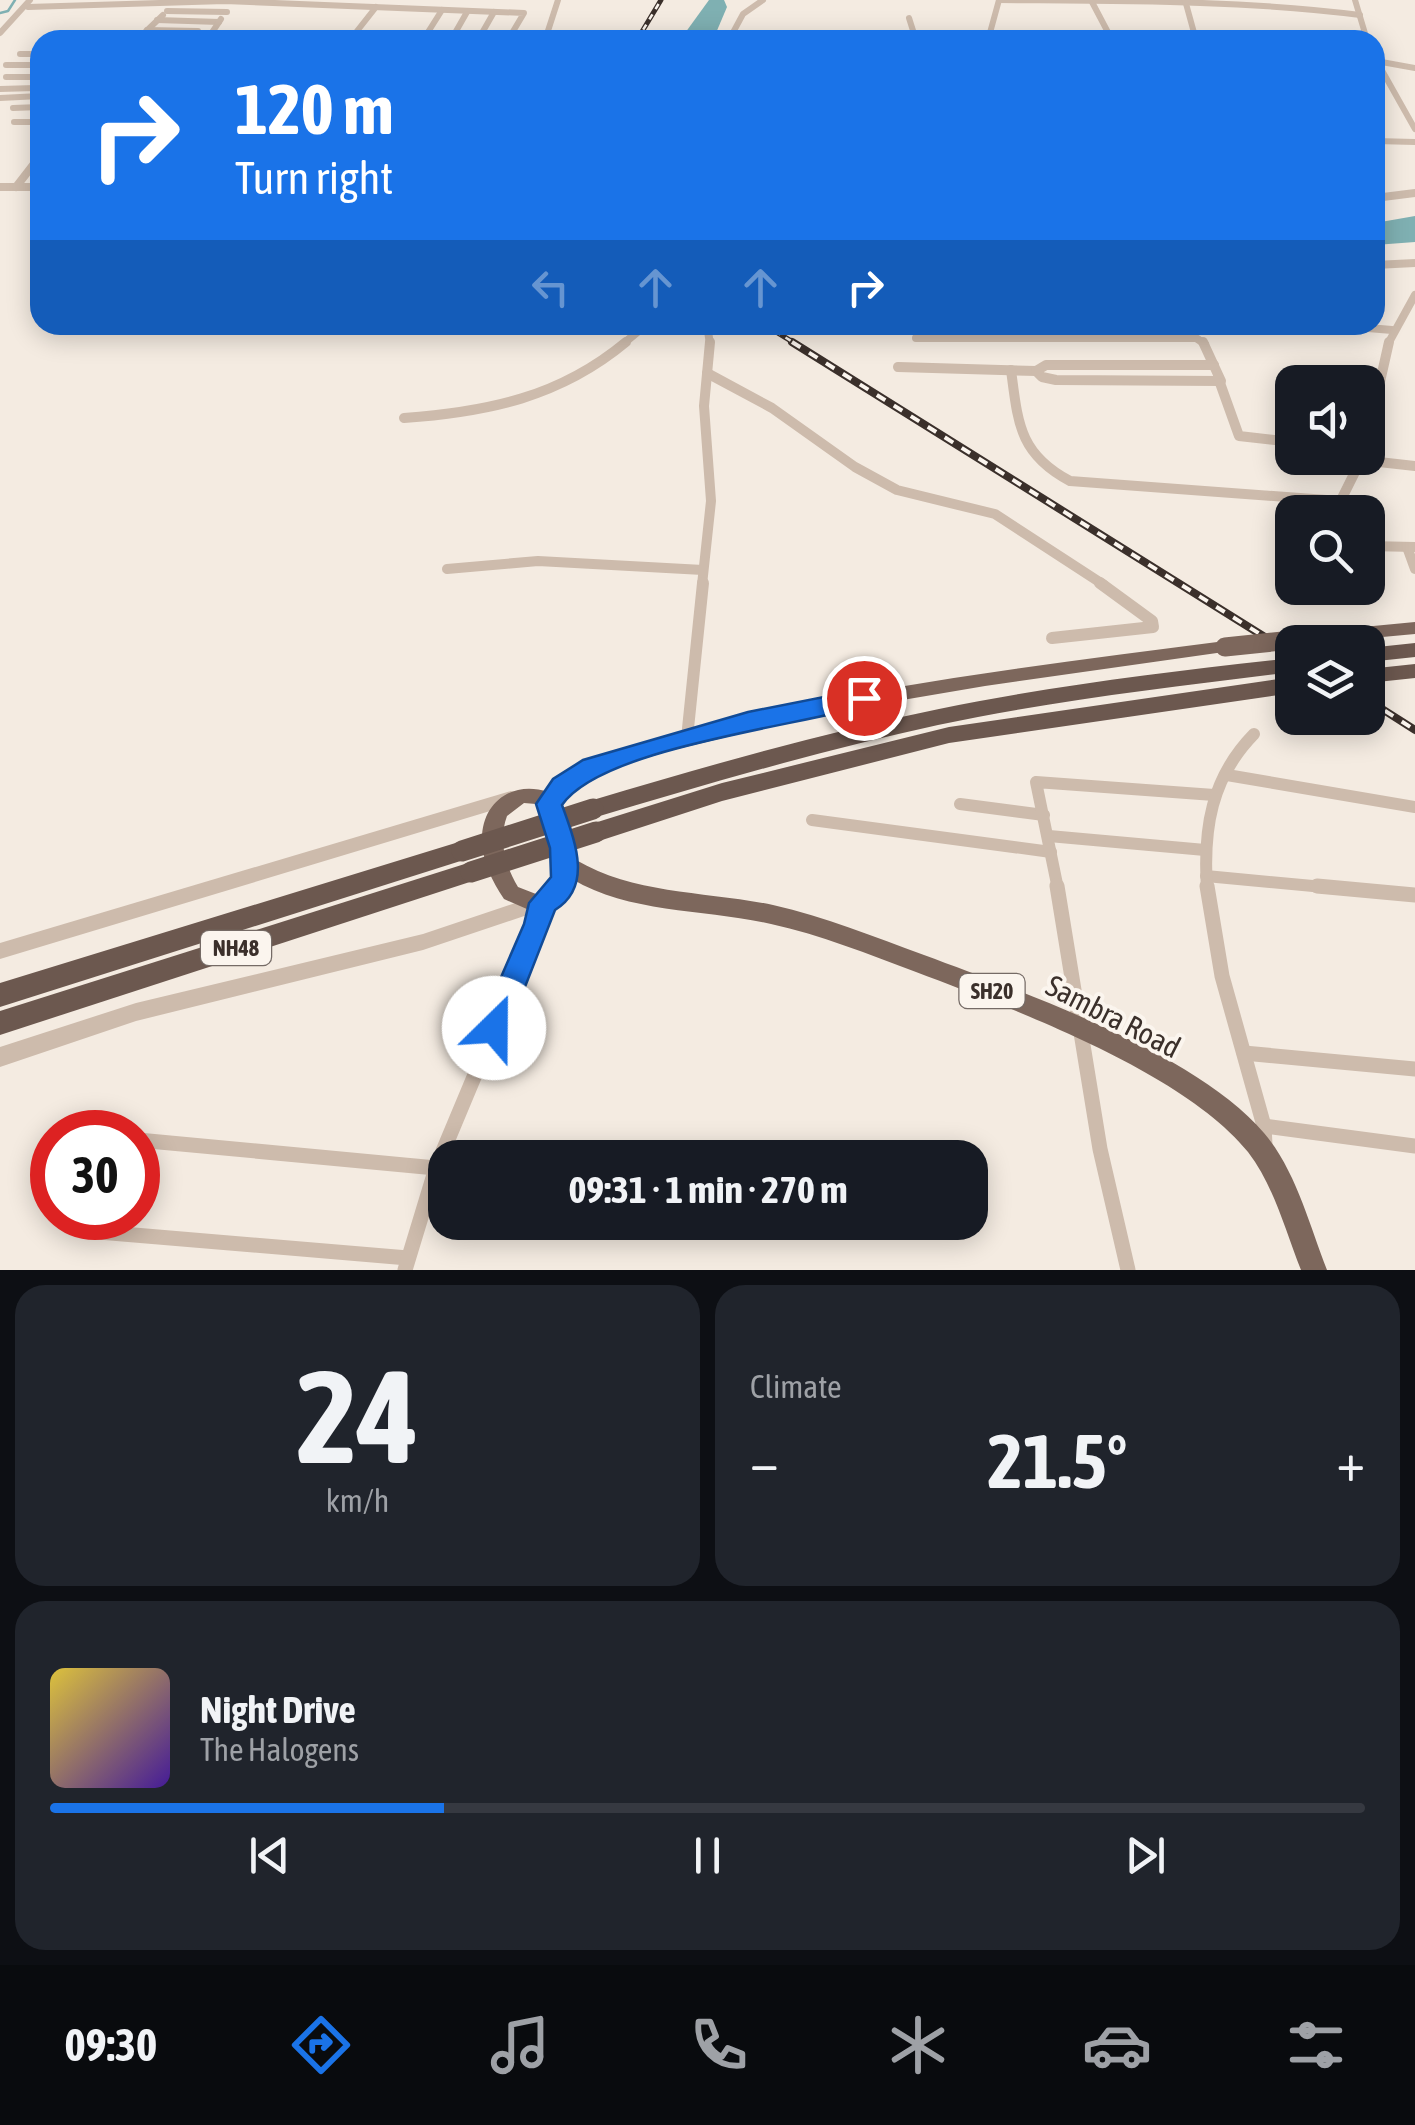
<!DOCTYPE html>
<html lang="en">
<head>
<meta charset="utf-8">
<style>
  :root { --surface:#171b24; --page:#20242c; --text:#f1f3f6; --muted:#9ea1a6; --line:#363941; --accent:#1a73e8 }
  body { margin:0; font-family:"Asap Condensed",sans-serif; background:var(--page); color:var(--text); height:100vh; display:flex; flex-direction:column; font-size:38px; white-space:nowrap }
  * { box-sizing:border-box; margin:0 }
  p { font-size:32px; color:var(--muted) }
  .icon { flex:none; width:55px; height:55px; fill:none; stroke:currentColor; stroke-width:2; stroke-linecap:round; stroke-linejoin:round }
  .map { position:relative; height:1270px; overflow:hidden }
  .drawer { display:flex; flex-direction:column; gap:15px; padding:15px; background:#0d0f14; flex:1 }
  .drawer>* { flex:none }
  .hud { position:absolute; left:30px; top:30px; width:1355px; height:305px; border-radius:30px; box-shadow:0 5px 25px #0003; background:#1a73e8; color:#fff; overflow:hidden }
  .fabs { position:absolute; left:1275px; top:365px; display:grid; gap:20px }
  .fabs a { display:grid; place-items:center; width:110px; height:110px; border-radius:20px; background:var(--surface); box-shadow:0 5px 25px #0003; font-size:50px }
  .speed { position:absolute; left:30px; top:1110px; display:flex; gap:20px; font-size:50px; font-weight:700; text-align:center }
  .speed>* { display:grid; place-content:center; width:130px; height:130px; border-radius:50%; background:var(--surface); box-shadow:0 5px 25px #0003; line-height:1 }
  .speed .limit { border:15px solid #d22; background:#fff; color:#111 }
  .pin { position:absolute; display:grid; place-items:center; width:85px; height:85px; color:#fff; margin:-42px; border:5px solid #fff; border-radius:50%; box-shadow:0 2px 10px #0007 }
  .me { position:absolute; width:110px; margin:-55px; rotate:23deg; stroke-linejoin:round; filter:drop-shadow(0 0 8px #0008) }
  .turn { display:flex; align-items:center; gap:35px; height:210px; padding:0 40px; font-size:45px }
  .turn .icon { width:130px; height:130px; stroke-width:2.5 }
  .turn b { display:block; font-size:70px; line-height:85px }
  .lanes { display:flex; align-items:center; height:95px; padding:0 40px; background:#0003; justify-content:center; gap:50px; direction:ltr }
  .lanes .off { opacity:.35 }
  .big { font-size:75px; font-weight:700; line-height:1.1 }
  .drawer .tile { flex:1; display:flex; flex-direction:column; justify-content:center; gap:15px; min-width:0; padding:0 35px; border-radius:30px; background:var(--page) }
  .drawer .dial { align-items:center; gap:0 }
  .dial b { font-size:130px; line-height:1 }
  .song { display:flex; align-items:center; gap:30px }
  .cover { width:120px; height:120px; border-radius:15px; background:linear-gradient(135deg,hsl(50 70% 55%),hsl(260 70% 35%)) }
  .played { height:10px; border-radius:5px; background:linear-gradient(90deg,var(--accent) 30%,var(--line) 30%) }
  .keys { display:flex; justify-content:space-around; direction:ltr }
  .heat { display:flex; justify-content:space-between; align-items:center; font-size:55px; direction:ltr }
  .drawer .tiles { flex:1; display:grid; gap:15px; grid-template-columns:1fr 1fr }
  .tile:last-child { grid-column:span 2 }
  .trip { position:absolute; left:428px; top:1140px; width:560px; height:100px; border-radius:30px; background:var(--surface); box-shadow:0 5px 25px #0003; font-weight:700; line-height:100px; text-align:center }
  .tab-bar { display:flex; height:160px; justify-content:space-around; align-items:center; background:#090b0e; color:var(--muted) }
  .tab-bar .icon { width:70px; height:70px }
  .tab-bar .current { color:var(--accent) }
  .tab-bar b { font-size:45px; color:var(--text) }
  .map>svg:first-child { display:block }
</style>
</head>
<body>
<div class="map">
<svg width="1415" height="1270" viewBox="0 0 1415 1270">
  <rect width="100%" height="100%" fill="#f4ebe1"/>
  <!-- water -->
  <g fill="#7fb0b2">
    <polygon points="709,0 724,0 727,7 713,40 680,40"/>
    <polygon points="1415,216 1415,242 1375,245 1375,223"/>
  </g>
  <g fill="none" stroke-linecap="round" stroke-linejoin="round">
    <!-- stream -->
    <polyline stroke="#7fb0b2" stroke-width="2.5" points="0,13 8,11 15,0"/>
    <!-- minor-far4 -->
    <g stroke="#cdbbac" stroke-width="6">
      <path d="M999,0c120,1 242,0 361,15"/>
      <polyline points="1185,0 1196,40"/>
      <polyline points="1355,0 1367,40"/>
      <polyline points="1092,2 1112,40"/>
      <polyline points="28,7 225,1 524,13 508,40"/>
      <polyline points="167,11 227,12"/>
      <polyline points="909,18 916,40"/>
      <polyline points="157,20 219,22"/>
      <polyline points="147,30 198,31"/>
      <polyline points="0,33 30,0"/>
      <polyline points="210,35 253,34"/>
      <polyline points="137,40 163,15"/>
      <polyline points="207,40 221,19"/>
      <polyline points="350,40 376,7"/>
      <polyline points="423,40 442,10"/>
      <polyline points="451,40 467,12"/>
      <polyline points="478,40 494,12"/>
      <polyline points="545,40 558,0"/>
      <polyline points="729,40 743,14 763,0"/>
      <polyline points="988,40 999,0"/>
      <polyline points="20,54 40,54"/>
      <polyline points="1375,58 1415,129"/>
      <polyline points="1376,61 1415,68"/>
      <polyline points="6,65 40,65"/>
      <polyline points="6,77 40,77"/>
      <polyline points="0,89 35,88"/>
      <polyline points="0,98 40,96"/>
      <polyline points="13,108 40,107"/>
      <polyline points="14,122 40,122"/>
      <polyline points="1375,141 1415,142"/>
    </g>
    <!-- minor-far3 -->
    <g stroke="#cdbbac" stroke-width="8">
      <polyline points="0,187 40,187"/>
      <polyline points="16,187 40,156"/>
      <polyline points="1375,198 1415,193"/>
      <polyline points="1375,265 1415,263"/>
      <polyline points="707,325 710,344"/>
      <polyline points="1332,325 1392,330"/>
      <polyline points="916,338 1196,338 1205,344"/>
      <polyline points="623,344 646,325"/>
      <polyline points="1388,344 1415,295"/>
    </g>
    <!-- minor-far2 -->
    <g stroke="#cdbbac" stroke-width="10">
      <polyline points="898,367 1036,371 1042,377 1056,380 1221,381 1203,342"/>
      <path d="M1011,370c7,53 8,84 59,111l270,20"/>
      <polyline points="1036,371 1046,365 1214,365"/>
      <polyline points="707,373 772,408 855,467 897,490 995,514 1104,585"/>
      <polyline points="1220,383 1239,436 1292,442"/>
      <path d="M404,418c84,-6 156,-21 222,-76"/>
      <polyline points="1368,435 1389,342"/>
      <polyline points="1361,460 1415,466"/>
      <polyline points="1335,512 1362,458"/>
      <polyline points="1368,546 1415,547"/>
      <polyline points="1407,547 1415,569"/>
      <polyline points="447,569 538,561 703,570"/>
      <polyline points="702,585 711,501 704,406 710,342"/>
    </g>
    <!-- minor-far1 -->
    <g stroke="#cdbbac" stroke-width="12">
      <polyline points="1052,638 1153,627 1152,621 1100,583"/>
      <polyline points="687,738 703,583"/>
      <polyline points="1227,775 1415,807"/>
      <polyline points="960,804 1044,815"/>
      <polyline points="812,820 1051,852"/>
      <polyline points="1049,836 1205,850"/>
      <polyline points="1206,876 1345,889"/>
      <polyline points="1058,889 1036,782 1214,795"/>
      <path d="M1207,889c-4,-60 4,-111 47,-155"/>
    </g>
    <!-- minor -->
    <g stroke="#cdbbac" stroke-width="15">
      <polyline points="1057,886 1100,1149 1128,1270"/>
      <polyline points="1207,886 1222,976 1264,1126 1265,1145"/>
      <polyline points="1317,886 1415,895"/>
      <polyline points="1244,1053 1415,1069"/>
      <polyline points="1264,1126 1415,1146"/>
      <polyline points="138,1140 436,1168"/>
      <polyline points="87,1231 408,1258"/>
      <polyline points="405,1270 436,1168 538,924 543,903"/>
    </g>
    <!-- tertiary -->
    <g fill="#cdbbac" fill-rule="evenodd">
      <polygon points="511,791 517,793 520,798 517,803 0,959 0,943"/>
      <polygon points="536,896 542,898 545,904 542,910 423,950 136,1021 0,1067 0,1047 136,1003 423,934"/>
    </g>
    <!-- primary -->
    <g fill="#7d675c" fill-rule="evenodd">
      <polygon points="1415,622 1415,634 1328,642 1315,641 1312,637 1321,631"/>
      <path d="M1225,641l6,2 3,4 -3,4 -246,35 -159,27 -157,38 -71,22 -18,8 -19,23 10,20 5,36c60,35 130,31 197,45 52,12 102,32 151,50 99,37 272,98 340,178 32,38 45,91 63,137h-26c-16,-40 -27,-84 -53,-118 -64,-80 -237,-144 -332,-180 -48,-18 -95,-37 -145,-48 -65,-15 -140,-10 -199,-45l-15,25 -21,9 -32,-14c-12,-18 -22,-38 -22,-60 0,-37 31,-59 66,-47 6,-7 12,-17 20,-22 27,-18 98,-33 131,-42 173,-43 350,-64 526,-87zM524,803l12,1c22,22 30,71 0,90l-18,-7c-13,-22 -20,-46 -11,-71z"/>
    </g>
    <!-- trunk -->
    <g fill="#6c584f" fill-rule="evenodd">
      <polygon points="1415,643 1415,657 1368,662 1368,648"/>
      <path d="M1292,658v14c-118,15 -237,28 -354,53 -116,25 -231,59 -345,93l-8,-2 -3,-7 3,-7 8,-2c114,-34 229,-67 346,-91 116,-24 235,-38 353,-51z"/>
      <polygon points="1415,664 1415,678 1368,683 1368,669"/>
      <polygon points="1292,677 1292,693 949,743 722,801 596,842 588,839 584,832 588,825 722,783 949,727"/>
      <polygon points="462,841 470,844 474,851 470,858 0,1007 0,983"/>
      <polygon points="471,862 479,865 483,872 479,879 0,1035 0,1011"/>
    </g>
    <!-- rail-far1 casing -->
    <g stroke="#3b302b" stroke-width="5">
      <g id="rail-far1">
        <polyline points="637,40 661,0"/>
        <polyline points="765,325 796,344"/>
      </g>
    </g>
    <!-- rail casing -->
    <g stroke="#3b302b" stroke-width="8">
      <g id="rail">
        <polyline points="792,342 1292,654"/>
        <polyline points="1368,700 1415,730"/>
      </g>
    </g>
    <!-- rail-far1 -->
    <use href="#rail-far1" stroke="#fbf5ee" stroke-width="2.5" stroke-dasharray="6" stroke-linecap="butt"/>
    <!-- rail -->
    <use href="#rail" stroke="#fbf5ee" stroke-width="4" stroke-dasharray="10" stroke-linecap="butt"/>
    <!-- primary-bridge -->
    <polyline stroke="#7d675c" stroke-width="19" points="1225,647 1321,637"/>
    <!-- trunk-bridge -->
    <g stroke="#6c584f" stroke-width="21">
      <polyline points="462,851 593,809"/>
      <polyline points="471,872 596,832"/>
    </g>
  </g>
  <!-- route -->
  <path fill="#1a73e8" stroke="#114b97" stroke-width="2.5" d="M864,689l11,9 -3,6c-71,22 -270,43 -310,101 12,34 32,81 -7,105l-50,128 -11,4 -10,-4 -5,-10 45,-104 5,-21 22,-26 -1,-29 -14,-44 17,-25 30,-19 165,-48z"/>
  <g text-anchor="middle" stroke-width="8" stroke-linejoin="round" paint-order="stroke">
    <!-- shield labels -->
    <g fill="#fbf5ee" stroke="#756b66" stroke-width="2.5">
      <rect x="201" y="931" width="70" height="34" rx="8"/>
      <rect x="959.5" y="974" width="65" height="34" rx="8"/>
    </g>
    <g font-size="22" font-weight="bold" fill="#3b302b">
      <text x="236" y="956">NH48</text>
      <text x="992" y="999">SH20</text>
    </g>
    <!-- near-street labels -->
    <g font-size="30" fill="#3b302b" stroke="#fbf5ee">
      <text transform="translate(1113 1017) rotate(27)" y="10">Sambra Road</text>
    </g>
  </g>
</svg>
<div class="fabs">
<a><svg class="icon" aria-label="sound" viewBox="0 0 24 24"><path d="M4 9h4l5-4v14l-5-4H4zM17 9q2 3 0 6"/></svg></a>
<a><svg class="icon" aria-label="search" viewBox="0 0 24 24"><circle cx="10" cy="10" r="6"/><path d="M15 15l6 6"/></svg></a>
<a><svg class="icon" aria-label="layers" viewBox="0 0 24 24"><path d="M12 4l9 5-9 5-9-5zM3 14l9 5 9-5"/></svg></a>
</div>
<div class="speed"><div class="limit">30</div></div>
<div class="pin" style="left:864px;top:698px;background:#d93025"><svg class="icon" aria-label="arrive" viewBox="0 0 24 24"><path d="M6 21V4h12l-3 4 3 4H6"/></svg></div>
<svg class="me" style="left:494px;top:1028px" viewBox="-20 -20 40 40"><circle r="19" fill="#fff"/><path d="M0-13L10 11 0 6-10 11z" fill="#1a73e8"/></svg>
<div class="trip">09:31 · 1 min · 270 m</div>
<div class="hud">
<div class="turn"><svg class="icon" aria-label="right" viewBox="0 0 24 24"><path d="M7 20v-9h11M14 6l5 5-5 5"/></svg><div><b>120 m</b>Turn right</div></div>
<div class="lanes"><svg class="icon off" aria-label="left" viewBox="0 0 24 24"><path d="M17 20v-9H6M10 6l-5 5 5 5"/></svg><svg class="icon off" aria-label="ahead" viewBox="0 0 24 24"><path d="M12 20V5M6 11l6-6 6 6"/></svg><svg class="icon off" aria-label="ahead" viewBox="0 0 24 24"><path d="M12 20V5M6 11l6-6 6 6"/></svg><svg class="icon" aria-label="right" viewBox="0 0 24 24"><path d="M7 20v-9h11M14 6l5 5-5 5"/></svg></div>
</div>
</div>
<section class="drawer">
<div class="tiles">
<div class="tile dial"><b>24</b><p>km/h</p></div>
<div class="tile"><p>Climate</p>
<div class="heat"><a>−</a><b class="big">21.5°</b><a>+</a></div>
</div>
<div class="tile">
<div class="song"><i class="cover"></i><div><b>Night Drive</b><p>The Halogens</p></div></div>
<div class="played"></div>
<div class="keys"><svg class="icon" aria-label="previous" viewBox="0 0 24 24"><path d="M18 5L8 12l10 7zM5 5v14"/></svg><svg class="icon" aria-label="pause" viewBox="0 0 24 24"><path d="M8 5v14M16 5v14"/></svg><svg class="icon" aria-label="next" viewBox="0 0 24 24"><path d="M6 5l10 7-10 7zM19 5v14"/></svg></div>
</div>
</div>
</section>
<nav class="tab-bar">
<b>09:30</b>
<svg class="icon current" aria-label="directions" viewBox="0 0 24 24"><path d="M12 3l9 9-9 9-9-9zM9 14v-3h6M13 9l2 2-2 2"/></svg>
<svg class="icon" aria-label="music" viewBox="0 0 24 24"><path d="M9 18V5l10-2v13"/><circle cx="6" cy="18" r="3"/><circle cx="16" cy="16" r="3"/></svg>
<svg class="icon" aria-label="phone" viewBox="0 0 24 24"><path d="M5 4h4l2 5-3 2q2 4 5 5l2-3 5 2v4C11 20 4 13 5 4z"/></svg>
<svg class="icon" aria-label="climate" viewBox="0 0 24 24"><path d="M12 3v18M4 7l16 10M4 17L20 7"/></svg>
<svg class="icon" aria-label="car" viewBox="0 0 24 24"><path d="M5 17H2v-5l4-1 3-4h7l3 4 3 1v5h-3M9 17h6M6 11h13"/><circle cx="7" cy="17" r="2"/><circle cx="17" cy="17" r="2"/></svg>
<svg class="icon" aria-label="filters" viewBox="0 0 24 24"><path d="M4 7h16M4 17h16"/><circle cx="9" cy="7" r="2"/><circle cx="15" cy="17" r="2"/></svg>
</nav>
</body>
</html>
